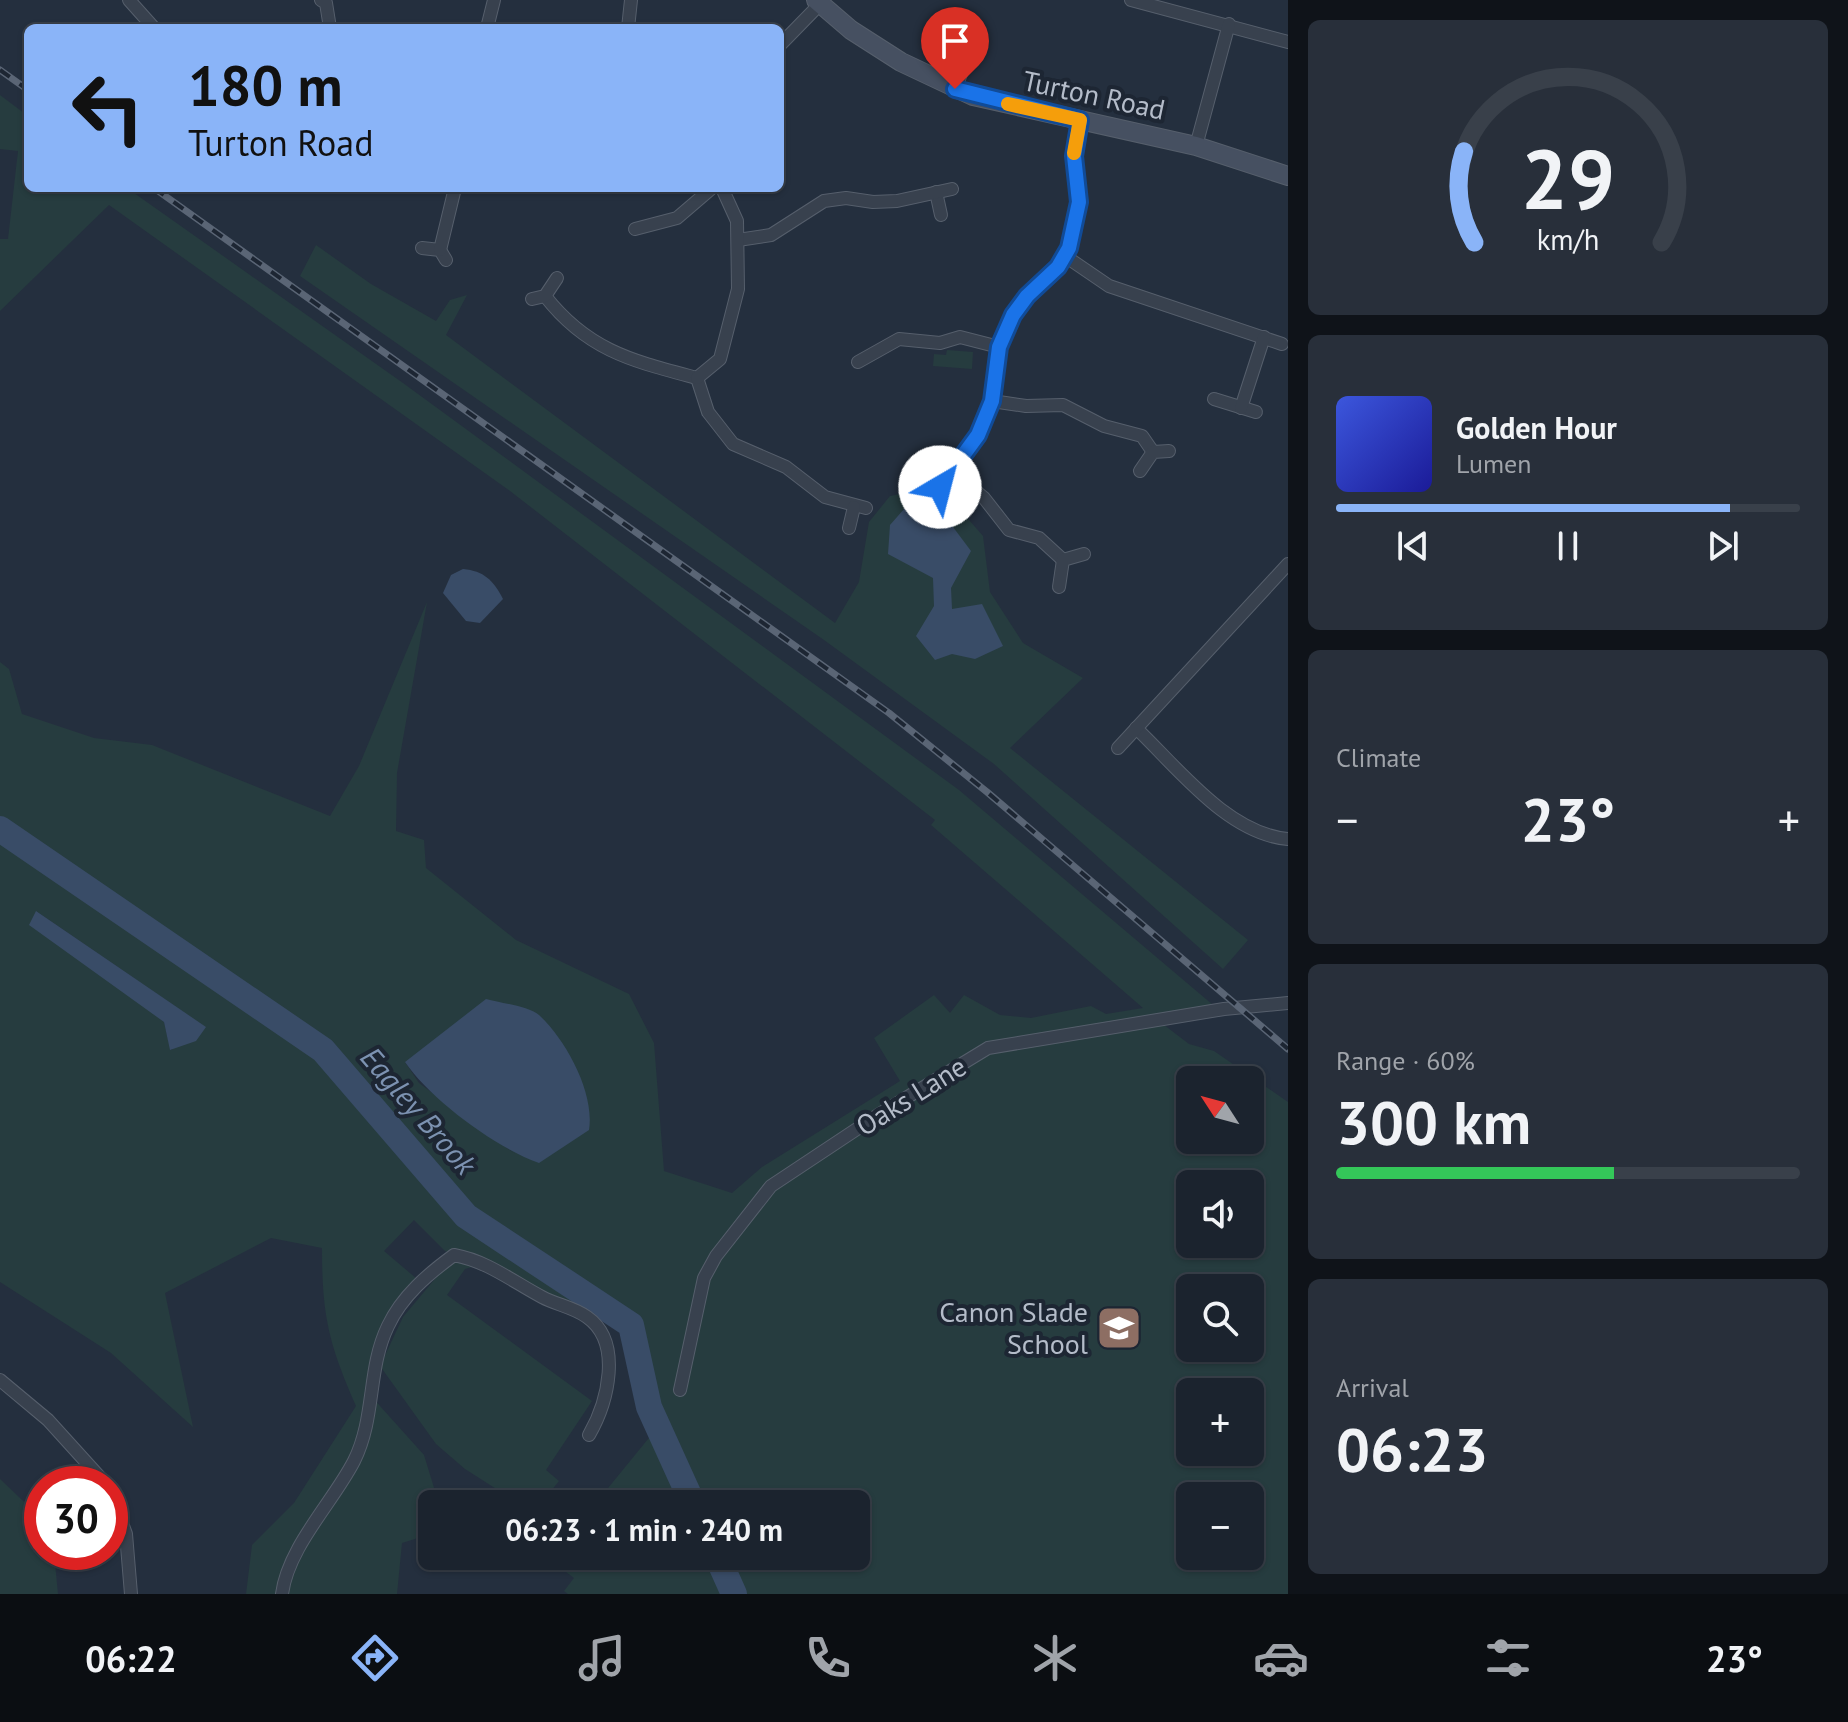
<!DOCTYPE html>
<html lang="en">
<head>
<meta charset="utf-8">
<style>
  :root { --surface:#1b232e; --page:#282f3a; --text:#f1f3f6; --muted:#a0a4aa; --line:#39404a; --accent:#8ab4f8 }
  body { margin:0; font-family:"PT Sans",sans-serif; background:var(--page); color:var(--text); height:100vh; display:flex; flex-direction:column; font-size:30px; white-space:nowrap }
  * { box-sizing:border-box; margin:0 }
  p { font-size:26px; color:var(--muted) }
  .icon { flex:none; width:44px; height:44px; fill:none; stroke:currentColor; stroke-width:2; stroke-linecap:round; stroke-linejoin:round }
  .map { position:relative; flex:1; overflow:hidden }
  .details { display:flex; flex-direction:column; gap:20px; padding:20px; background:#0f1319; width:560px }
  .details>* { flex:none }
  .hud { position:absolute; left:24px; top:24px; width:760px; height:168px; border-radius:12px; box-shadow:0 2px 6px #0004,0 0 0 2px var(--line); background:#8ab4f8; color:#111; overflow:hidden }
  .needle { width:52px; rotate:306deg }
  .tools { position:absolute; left:1176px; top:1066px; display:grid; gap:16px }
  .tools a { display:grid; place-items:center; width:88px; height:88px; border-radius:12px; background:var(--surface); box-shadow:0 2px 6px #0004,0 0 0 2px var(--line); font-size:40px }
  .speed { position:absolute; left:24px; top:1466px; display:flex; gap:16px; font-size:40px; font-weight:700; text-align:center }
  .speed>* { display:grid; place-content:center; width:104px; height:104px; border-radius:50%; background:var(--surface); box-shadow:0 2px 6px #0004,0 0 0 2px var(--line); line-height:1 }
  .speed .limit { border:12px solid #d22; background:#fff; color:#111 }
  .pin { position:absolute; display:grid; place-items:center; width:68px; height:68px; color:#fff; margin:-82px -34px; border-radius:50% 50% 50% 0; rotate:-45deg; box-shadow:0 0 8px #0007 }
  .pin .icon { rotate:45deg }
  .me { position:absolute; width:88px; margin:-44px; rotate:37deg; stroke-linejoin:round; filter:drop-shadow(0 0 6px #0008) }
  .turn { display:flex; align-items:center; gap:28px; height:168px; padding:0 32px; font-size:36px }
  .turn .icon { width:104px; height:104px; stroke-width:2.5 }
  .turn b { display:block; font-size:56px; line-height:68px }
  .big { font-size:60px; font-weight:600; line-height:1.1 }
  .details .tile { flex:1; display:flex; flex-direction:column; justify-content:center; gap:12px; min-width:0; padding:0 28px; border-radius:12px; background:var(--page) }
  .details .dial { align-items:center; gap:0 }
  .dial svg { height:208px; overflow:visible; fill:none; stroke:var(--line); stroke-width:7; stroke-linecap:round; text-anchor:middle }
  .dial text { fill:var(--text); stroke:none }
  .song { display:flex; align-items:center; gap:24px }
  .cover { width:96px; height:96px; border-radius:12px; background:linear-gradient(135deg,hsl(230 70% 55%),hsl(240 70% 35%)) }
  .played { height:8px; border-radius:4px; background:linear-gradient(90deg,var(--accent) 85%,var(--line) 85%) }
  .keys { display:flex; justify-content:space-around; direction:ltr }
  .heat { display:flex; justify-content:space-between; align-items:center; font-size:44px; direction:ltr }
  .charge { height:12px; border-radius:6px; background:linear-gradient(90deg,#34c759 60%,var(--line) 0) }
  .trip { position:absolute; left:418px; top:1490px; width:452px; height:80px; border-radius:12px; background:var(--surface); box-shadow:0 2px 6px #0004,0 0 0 2px var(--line); font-weight:600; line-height:80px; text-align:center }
  .tabs { display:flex; height:128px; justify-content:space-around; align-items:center; background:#0b0e12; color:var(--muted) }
  .tabs .icon { width:56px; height:56px }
  .tabs .on { color:var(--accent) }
  .tabs b { font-size:36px; color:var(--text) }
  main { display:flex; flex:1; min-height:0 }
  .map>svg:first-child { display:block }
</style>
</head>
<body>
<main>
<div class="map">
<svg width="1288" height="1594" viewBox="0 0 1288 1594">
  <rect width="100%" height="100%" fill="#242f3e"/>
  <!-- green -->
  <g fill="#263c3f" fill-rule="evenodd">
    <path d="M0,95l28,21v72h99l276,195 556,407 254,215 -62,10 38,29 25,7 74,51v492h-548l-19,-38h135v-52h-161l-29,-57 24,57h-95l62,-76 -8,-21 -18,-82 -30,-20 -55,-5 -101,-49 -31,-31 -30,31 33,28c-32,42 -48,67 -53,121l7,-4 53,59 15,49h-7l-1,30 -29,9 -5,51h-151l6,-49 42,-42 62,-97c-27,-62 -34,-89 -34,-158l-51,-10 -106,55 28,134 -82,-74 -111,-71v-444l302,197 -302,-218v-155l9,7 13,45 72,24 58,7 178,71 29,-50 68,-164 -30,171 -1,58 28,9 2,28 90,72 113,54 25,49 10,128 68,22 30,-26 138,-86 -26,-43 60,-43 16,18 14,-18 36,20 31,3 60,-12 15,8 37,-6 -212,-183 4,-5 -425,-329 -401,-286 -109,106v-72h8l10,-88 -18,-2zM36,911l169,116 -34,23 -7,-28zM405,1062l110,92 -96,-71zM1190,1080h60v60h-60zM1190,1184h60v60h-60zM1190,1288h60v60h-60zM1190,1392h60v60h-60zM1190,1496h60v60h-60z"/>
    <polygon points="316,245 371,284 436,321 450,300 467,295 446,335 835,623 859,582 869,522 890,496 924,489 949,497 983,536 990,592 1023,643 1083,678 1010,748 1248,940 1223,969 994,764 824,640 300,276"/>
    <polygon points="947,350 973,352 972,369 933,366 934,354 946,355"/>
    <polygon points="450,1261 479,1265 465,1269 447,1295 592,1401 546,1470 559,1481 542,1502 529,1492 520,1504 465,1469 436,1444 380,1366 403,1317"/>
    <polygon points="0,1479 42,1519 42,1552 54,1552 58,1594 0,1594"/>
    <polygon points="570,1556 712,1556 728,1594 568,1594 564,1591 574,1578 561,1568"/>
  </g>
  <!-- water -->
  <g fill="#394c67">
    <polygon points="912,500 935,503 971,551 951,588 952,609 982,604 1003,646 975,659 952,654 935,660 916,636 934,606 933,578 888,554 890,525"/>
    <path d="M463,569c21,2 30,11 40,30l-23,24 -14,-2 -23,-28 8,-18z"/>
    <polygon points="36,911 206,1027 196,1041 170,1050 164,1022 29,925"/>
    <path d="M486,999c14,4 42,7 53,16 27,25 56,78 50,115l-50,33c-43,-15 -109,-64 -134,-101z"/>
  </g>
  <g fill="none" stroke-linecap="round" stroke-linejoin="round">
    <!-- river -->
    <g stroke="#394c67" stroke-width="26">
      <polyline points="0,829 323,1050 466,1216 631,1325 649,1407 693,1504"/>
      <polyline points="717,1556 734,1594"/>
    </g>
    <!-- street casing -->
    <g stroke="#565f6c" stroke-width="14">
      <g id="street">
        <polyline points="129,0 154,28"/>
        <polyline points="321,0 326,3 330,28"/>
        <polyline points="1131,0 1288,42"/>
        <polyline points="487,28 494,0"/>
        <polyline points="628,28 631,0"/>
        <polyline points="780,45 820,4"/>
        <polyline points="955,89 977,34"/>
        <polyline points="1196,146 1229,24"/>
        <polyline points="936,192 941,215"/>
        <polyline points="635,229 677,218 712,188"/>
        <polyline points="738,240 771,235 824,201 846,198 873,202 897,201 952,189"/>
        <polyline points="422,248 440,250 446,260"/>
        <polyline points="440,250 455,188"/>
        <polyline points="1065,256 1109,286 1282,344"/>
        <path d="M545,296c43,55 88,65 152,82"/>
        <polyline points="532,299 545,296 557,278"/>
        <polyline points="858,362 899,339 940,343 960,337 999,347"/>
        <polyline points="697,378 708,412 733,444 786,467 825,497 866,508"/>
        <polyline points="697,378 720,359 738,289 737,221 722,188"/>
        <polyline points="1214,399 1256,412"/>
        <polyline points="992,401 1026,406 1063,405 1104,426 1142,436 1153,452"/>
        <polyline points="1241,408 1264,337"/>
        <polyline points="1140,471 1153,452 1169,451"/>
        <polyline points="952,472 984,498 1009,530 1039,538 1063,560"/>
        <polyline points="940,487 978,435 992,401 999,347 1013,315 1027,296 1058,267 1069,248 1079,202 1074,156 1080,120"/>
        <polyline points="849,528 854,507"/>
        <polyline points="1059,587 1063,560 1084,554"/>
        <path d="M1136,728c42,40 92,106 152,111"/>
        <polyline points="1118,748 1288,564"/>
        <polyline points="0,1380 48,1420 106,1484"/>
        <polyline points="680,1390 704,1278 716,1256 771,1186 878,1115 988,1048 1224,1009 1288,1003"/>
        <polyline points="110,1490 126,1534 131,1594"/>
        <path d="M282,1594c6,-47 51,-92 72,-133 22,-44 13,-92 34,-135 14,-30 40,-52 66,-71 33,6 58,26 88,42 15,8 31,10 45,20 36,25 21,85 2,118"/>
      </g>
    </g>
    <!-- secondary casing -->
    <g stroke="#565f6c" stroke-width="20">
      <polyline id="secondary" points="816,0 851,30 901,62 973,96 1196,146 1288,176"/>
    </g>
    <!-- street -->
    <use href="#street" stroke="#38414e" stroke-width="12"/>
    <!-- secondary -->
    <use href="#secondary" stroke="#465061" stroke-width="18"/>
    <!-- rail casing -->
    <g stroke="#5a6575" stroke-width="7">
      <g id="rail">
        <polyline points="0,70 28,90"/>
        <polyline points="154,188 889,713 987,792 1288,1049"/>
      </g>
    </g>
    <!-- rail -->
    <use href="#rail" stroke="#1d2633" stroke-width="4" stroke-dasharray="12" stroke-linecap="butt"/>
  </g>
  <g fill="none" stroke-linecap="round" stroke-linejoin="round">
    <!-- route casing -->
    <g stroke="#114b97" stroke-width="20">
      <polyline id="route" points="940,487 978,435 992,401 999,347 1013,315 1027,296 1058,267 1069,248 1079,202 1074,156 1080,120 955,89"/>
    </g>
    <!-- route -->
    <use href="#route" stroke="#1a73e8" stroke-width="14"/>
    <!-- slow -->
    <polyline stroke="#f59e0b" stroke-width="14" points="1008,104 1080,120 1074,153"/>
  </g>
  <!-- icons -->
  <defs>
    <g id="school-square" transform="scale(2.3)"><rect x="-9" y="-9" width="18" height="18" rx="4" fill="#8d6e63" stroke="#1d2633"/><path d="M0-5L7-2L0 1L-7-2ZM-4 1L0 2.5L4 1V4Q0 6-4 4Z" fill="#fff"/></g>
  </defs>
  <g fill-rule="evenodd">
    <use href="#school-square" x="1119" y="1328"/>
  </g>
  <g text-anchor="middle" stroke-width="8" stroke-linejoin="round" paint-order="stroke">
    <!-- street labels -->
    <g font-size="28" fill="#b4bcc9" stroke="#1d2633">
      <text transform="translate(1094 95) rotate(12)" y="10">Turton Road</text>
      <text transform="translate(911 1096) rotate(-32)" y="10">Oaks Lane</text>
    </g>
    <!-- poi labels -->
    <g font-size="28" fill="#b4bcc9" stroke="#1d2633" text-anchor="end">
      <text x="1088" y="1322">Canon Slade<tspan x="1088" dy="32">School</tspan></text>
    </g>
    <!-- water labels -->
    <g font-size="30" font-style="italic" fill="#7c92b1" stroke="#1d2633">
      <text transform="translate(418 1111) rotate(49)" y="10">Eagley Brook</text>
    </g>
  </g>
</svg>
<div class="tools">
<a><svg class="needle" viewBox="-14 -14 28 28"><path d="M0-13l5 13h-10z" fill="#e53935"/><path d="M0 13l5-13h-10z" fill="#a0a4aa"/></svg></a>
<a><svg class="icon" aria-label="sound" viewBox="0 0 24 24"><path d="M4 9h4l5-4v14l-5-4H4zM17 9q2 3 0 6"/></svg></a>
<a><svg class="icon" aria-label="search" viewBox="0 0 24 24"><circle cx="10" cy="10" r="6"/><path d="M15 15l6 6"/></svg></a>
<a>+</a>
<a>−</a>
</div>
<div class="speed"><div class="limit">30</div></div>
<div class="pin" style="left:955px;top:89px;background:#d93025"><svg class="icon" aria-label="arrive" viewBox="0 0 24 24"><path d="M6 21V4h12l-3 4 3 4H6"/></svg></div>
<svg class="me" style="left:940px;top:487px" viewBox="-20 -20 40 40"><circle r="19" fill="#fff"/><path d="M0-13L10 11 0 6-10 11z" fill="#1a73e8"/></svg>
<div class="trip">06:23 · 1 min · 240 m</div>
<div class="hud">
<div class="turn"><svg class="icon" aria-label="left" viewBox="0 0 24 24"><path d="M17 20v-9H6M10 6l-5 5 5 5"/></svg><div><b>180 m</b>Turton Road</div></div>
</div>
</div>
<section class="details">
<div class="tile dial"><svg viewBox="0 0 100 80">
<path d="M14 69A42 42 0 1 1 86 69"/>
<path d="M14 69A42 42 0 0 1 10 34" stroke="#8ab4f8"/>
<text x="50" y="56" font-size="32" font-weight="700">29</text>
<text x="50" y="72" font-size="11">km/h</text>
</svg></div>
<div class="tile">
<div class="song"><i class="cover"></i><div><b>Golden Hour</b><p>Lumen</p></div></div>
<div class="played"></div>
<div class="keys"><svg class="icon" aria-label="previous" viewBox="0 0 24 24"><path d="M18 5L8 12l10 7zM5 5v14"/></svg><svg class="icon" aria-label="pause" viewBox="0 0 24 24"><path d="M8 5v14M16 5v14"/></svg><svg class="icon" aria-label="next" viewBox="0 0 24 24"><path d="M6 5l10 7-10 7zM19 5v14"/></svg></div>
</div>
<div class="tile"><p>Climate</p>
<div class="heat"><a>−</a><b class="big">23°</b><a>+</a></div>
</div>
<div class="tile"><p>Range · 60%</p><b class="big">300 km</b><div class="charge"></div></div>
<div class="tile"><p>Arrival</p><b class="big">06:23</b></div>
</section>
</main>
<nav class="tabs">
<b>06:22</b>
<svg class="icon on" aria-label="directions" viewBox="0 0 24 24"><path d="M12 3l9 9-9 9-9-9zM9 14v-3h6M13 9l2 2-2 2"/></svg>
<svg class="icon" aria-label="music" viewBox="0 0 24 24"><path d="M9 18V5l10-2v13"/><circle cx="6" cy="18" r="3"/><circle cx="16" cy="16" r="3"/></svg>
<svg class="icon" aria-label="phone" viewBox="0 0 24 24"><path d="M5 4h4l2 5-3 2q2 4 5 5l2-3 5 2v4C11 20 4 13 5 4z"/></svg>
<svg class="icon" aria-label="climate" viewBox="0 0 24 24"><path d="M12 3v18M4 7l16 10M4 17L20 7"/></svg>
<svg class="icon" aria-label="car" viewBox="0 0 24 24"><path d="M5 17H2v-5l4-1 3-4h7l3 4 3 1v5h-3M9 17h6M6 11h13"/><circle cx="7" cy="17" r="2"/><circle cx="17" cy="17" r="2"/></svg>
<svg class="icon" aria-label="filters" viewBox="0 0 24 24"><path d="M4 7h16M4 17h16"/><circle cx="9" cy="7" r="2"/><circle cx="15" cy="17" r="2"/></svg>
<b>23°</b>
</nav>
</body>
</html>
